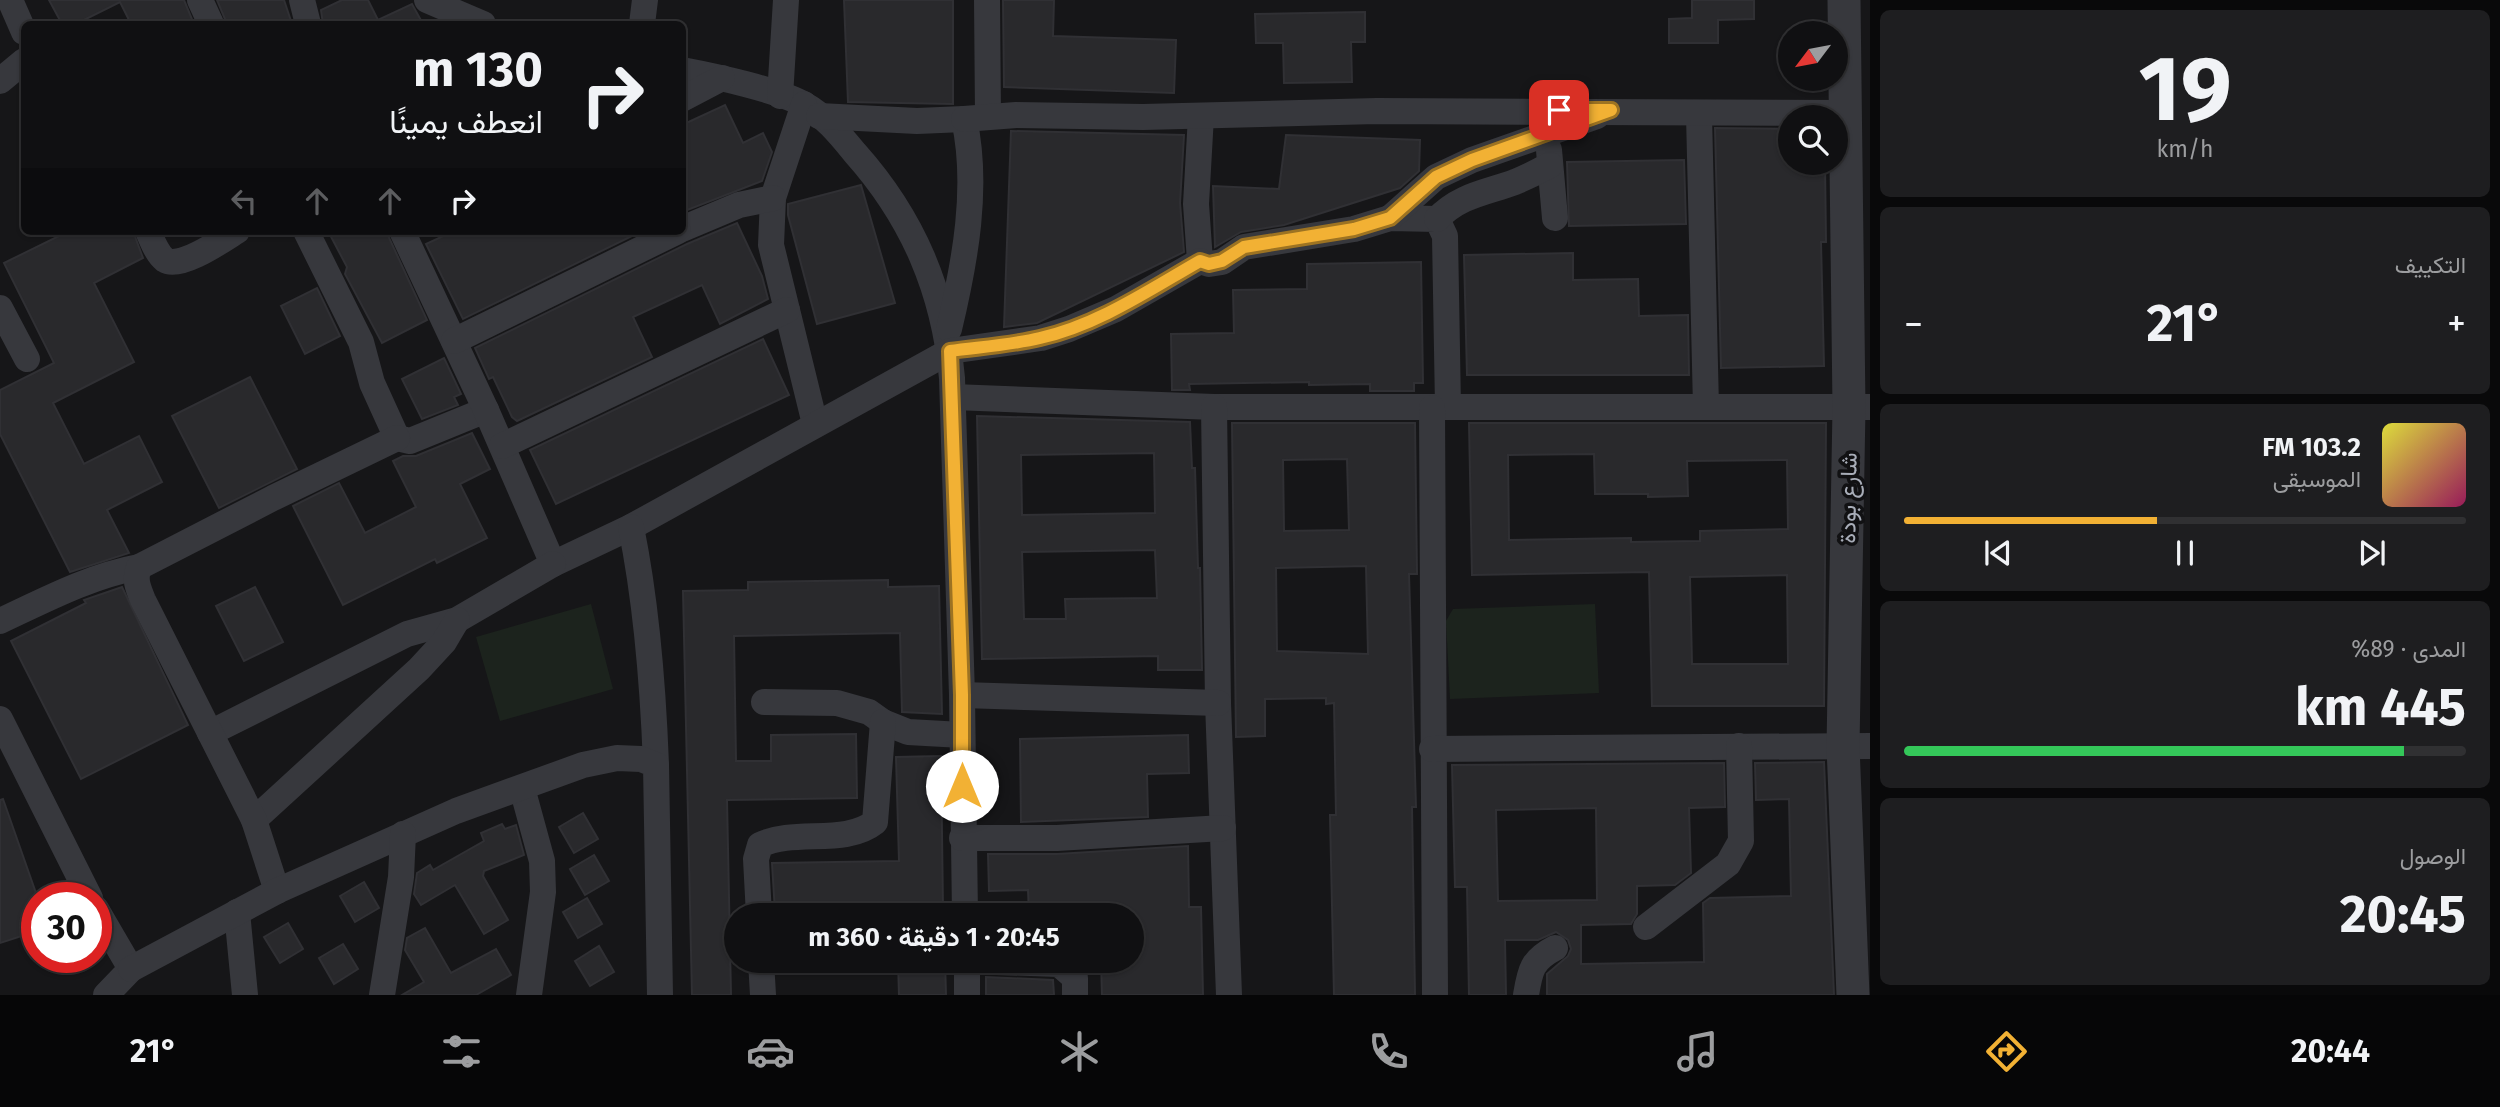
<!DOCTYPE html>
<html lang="ar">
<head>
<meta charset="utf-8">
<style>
  :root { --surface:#101012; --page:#1e1e20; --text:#f1f3f6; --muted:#9c9d9f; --line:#303032; --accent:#f2b134 }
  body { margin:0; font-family:"Fira Sans",Vazirmatn,sans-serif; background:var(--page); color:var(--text); direction:rtl; height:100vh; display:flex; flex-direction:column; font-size:26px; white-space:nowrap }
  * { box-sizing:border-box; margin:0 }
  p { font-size:23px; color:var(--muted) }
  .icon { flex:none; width:38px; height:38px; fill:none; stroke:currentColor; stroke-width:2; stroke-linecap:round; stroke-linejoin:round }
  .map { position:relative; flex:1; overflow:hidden; direction:ltr }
  .side { display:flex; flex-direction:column; gap:10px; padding:10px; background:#09090a; width:630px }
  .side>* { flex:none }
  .hud { position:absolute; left:21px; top:21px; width:665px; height:214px; border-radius:10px; box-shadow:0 2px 5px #0004,0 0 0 2px var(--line); direction:rtl; background:#101012; color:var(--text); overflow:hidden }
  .needle { width:46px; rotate:238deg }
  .buttons { position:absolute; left:1778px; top:21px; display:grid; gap:14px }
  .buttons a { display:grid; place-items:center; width:70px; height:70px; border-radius:50%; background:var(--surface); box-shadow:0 2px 5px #0004,0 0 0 2px var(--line); font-size:35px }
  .speed { position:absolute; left:21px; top:882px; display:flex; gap:14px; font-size:35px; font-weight:700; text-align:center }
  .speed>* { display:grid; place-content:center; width:91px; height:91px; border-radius:50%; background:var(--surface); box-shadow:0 2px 5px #0004,0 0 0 2px var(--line); line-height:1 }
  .speed .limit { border:10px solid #d22; background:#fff; color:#111 }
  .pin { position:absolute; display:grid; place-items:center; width:60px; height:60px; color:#fff; margin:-30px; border-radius:14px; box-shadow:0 4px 10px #0006 }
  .me { position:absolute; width:77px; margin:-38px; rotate:0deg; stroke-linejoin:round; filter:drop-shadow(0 0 5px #0008) }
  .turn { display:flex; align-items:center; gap:24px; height:147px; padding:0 28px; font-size:32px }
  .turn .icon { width:91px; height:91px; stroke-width:2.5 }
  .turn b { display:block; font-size:49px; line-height:60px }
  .lanes { display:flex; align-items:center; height:66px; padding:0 28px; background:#0003; justify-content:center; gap:35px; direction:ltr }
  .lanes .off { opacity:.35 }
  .big { font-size:52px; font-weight:700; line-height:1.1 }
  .side .widget { flex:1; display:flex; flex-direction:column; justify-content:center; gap:10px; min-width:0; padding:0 24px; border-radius:10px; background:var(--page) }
  .side .dial { align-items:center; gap:0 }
  .dial b { font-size:91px; line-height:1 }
  .song { display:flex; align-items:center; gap:21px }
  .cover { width:84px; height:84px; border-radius:10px; background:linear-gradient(135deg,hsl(60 70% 55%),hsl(330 70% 35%)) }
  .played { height:7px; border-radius:4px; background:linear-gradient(90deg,var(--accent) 45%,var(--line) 45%) }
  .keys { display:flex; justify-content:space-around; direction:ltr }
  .heat { display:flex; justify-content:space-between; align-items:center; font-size:38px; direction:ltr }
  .charge { height:10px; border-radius:5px; background:linear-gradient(90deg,#34c759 89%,var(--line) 0) }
  .trip { position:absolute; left:724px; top:903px; width:420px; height:70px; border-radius:35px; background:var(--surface); box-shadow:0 2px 5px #0004,0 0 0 2px var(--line); font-weight:700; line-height:70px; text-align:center; direction:rtl }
  .tab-bar { display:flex; height:112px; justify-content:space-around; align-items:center; background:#060607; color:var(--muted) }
  .tab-bar .icon { width:49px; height:49px }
  .tab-bar .on { color:var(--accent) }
  .tab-bar b { font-size:32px; color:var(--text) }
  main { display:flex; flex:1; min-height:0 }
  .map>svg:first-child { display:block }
</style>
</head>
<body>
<main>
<section class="side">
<div class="widget dial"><b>19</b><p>km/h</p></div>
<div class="widget"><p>التكييف</p>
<div class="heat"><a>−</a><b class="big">21°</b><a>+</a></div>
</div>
<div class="widget">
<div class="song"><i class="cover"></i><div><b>103.2 FM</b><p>الموسيقى</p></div></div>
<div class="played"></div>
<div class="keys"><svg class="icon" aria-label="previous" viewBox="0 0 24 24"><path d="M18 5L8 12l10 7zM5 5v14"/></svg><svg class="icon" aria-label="pause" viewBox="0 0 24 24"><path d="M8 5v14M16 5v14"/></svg><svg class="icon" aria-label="next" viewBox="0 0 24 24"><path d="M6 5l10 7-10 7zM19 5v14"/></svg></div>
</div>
<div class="widget"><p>المدى · 89%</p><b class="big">445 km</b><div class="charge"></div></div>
<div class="widget"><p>الوصول</p><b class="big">20:45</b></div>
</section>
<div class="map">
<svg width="1870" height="995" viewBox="0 0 1870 995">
  <rect width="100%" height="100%" fill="#161618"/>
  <!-- green -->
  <g fill="#1c231d">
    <polygon points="591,604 613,689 500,721 476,637"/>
    <polygon points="1595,604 1599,693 1450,699 1446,621 1453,609"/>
  </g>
  <!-- building -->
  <g fill="#29292c" stroke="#303034" stroke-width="2" fill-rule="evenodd">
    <polygon points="49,0 184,0 194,24 131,24 120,2 76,24 62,24"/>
    <polygon points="217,0 284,0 292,24 227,24"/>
    <polygon points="342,0 368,0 378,20 412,4 423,24 323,24 321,10"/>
    <polygon points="844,0 953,0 953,104 848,102"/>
    <polygon points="1003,0 1054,0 1053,36 1176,40 1174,93 1004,87"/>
    <polygon points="1692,0 1754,0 1754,19 1718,20 1718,43 1669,43 1669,19 1692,18"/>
    <polygon points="1365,12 1365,42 1351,42 1352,82 1284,83 1283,43 1256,43 1255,14"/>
    <polygon points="725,105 743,143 763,133 772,152 762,181 682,212 682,125"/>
    <polygon points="1715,128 1790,129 1790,163 1825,163 1826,242 1821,242 1824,366 1721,368"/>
    <polygon points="1011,131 1184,135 1180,203 1184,252 1037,323 1004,327"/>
    <polygon points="1286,135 1420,140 1419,171 1400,188 1284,225 1241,232 1215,247 1213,186 1279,189"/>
    <polygon points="1684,160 1686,224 1569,226 1567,162"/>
    <polygon points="861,185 895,303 817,324 788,215 788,204"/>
    <polygon points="737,223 762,276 768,299 720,324 702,285 633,317 652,357 517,421 512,417 493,377 489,379 475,348 687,244"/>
    <polygon points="69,231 133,231 143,258 94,283 134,362 53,403 84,464 139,436 162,482 107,510 129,553 70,572 0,434 0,390 54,363 4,263"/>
    <polygon points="328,231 386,231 427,320 382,343 345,274 347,267"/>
    <polygon points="454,231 642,231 463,319 426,244"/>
    <polygon points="1573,253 1573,280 1638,279 1639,316 1688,315 1689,375 1467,375 1464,255"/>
    <polygon points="1421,262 1423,383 1414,383 1414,391 1370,391 1370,384 1309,385 1309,382 1189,384 1190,390 1172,390 1171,334 1234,333 1233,290 1307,289 1307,264"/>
    <polygon points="317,288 340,336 305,354 281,306"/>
    <polygon points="763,339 789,395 556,504 530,450"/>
    <polygon points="444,358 461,394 454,397 458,405 422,419 402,379"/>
    <polygon points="250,377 297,469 219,508 172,416"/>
    <path d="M977,416l213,6 2,46h3l3,100h2l2,102h-44v-14l-176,3zM1154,453l1,60 -133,2 -1,-60zM1155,550l2,48 -92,1 1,20h-42l-2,-67z"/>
    <path d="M1232,423h183l2,151h-8l7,233h-4l3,188h-81l-4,-180h6l-2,-112 -8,1v-6l-61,1v37l-29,1zM1347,459l2,71 -65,1 -1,-71zM1366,566l2,88 -91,-3 -1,-83z"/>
    <path d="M1469,423h357l-2,283h-172l-3,-134 -177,3zM1594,454l1,40h53v3l40,-1 -1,-35 100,-1 1,69 -88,2v10l-69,1v-4l-122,2 -1,-85zM1787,575l1,89h-96l-2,-87z"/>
    <polygon points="472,433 490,469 460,484 487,538 437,563 435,559 343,605 293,506 339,483 365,533 416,507 393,461 403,456 416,456"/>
    <polygon points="888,580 888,587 939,586 942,714 902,712 900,633 734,636 736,761 771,761 771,735 856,734 857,798 727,800 731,995 692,995 683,591 748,590 748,582"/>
    <polygon points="122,587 188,725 81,779 11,641 86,603 84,600"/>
    <polygon points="255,587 283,642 244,661 216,606"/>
    <polygon points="1188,735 1189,773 1147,774 1148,817 1021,822 1020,739"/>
    <polygon points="941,756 943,910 775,912 772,863 899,861 896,757"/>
    <path d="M1824,762l10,233h-287v-21l21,-18 3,-7 -3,-9 -12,-8 -18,8h-33l1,55h-37l-2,-108h-12l-3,-122 272,-2 1,44 -36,1 2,65 -16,12 -38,1v28l-6,10 -50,1v39l123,-2 -1,-59 7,-5 81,-2 -2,-97 -33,1 -1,-37zM1596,808l1,92 -99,1 -2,-91z"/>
    <polygon points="3,799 37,896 37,931 0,943 0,800"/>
    <polygon points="583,813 598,839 574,853 559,827"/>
    <polygon points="502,824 505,829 516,825 524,855 484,871 483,876 508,920 484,934 455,885 421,905 414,894 417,873 430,865 433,870 484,841 481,833"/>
    <polygon points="1188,846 1189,907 1201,907 1203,995 1102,995 1101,961 1132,961 1132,915 1029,915 1028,890 989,891 988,854 1057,854"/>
    <polygon points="594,855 609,881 585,895 570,869"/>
    <polygon points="364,882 379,908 355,922 340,896"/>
    <polygon points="587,898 602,924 578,938 563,912"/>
    <polygon points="288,923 303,949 280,963 264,937"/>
    <polygon points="425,928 451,973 496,949 511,975 476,995 402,995 424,982 405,950 407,938"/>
    <polygon points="343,944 358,969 334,984 319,958"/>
    <polygon points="599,946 614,972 590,986 575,961"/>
    <polygon points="898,961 945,961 946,995 899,995"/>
    <polygon points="986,977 1053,980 1054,995 986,995"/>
  </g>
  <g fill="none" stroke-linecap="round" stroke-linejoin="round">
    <!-- minor -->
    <g stroke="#37383d" stroke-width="26">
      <polyline points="10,0 24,32"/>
      <polyline points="200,0 211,24"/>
      <polyline points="302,0 308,24"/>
      <polyline points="427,0 483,24"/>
      <polyline points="987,0 988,116"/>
      <polyline points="642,24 645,0"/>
      <path d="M682,70c32,6 97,20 123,35 20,11 36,31 50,48 58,65 89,138 97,225l10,317 3,220"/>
      <polyline points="0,81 24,61"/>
      <polyline points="780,96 786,0"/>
      <polyline points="682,99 722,78"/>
      <polyline points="804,104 773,198 771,245 815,424"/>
      <polyline points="1699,115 1706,407"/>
      <path d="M819,116l98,5 47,-2c15,68 1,143 -15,210"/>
      <polyline points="1201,116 1196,204 1200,261 1209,264 1222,262 1244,247 1354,229 1390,218 1437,219 1445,236 1448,407"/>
      <polyline points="964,119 1016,115 1143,117 1377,111 1846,113"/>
      <polyline points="1549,150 1555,218"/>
      <polyline points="1390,218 1436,177 1472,160 1597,116"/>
      <path d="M1437,219c23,-24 48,-26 78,-37 12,-5 24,-11 35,-17"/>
      <polyline points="682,229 739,205 773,198"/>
      <path d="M148,231c4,9 9,23 17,29 15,10 59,-21 72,-29"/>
      <polyline points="306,231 361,342 372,383 397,438 410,441 486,410"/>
      <polyline points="402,231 486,410 553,564 631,527 950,351 1041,338 1069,329 1116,309 1200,261"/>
      <polyline points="0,308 27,359"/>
      <polyline points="454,341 678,231"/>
      <polyline points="953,397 1214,407 1870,407"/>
      <polyline points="1214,407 1218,703 1229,995"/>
      <polyline points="1432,408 1435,995"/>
      <polyline points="502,446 787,310"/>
      <path d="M631,527c16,79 22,157 25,238"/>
      <path d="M0,621c45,-21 90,-45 139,-54"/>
      <polyline points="962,695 1218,703"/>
      <polyline points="764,702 837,703 869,712 883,722 908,732 962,735"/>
      <polyline points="0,719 90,898"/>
      <polyline points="210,733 407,634 457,620 553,564"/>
      <polyline points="1432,749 1870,746"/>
      <polyline points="522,788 542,861 543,892 529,995"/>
      <polyline points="254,820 419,669 444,642 457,620"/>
      <polyline points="962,838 1057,838 1223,828"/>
      <path d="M277,891l-23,-71 -111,-220c-5,-12 -9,-21 -4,-33l134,-69 124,-60"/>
      <polyline points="96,909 131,969 106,995"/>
      <polyline points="237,912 245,995"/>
      <path d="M759,915l-3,-56 4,-14c35,-17 85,1 115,-23l8,-100"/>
      <polyline points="1646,927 1728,864 1741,841 1739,746"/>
      <polyline points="761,961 763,995"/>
      <polyline points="967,961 1059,964 1075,978 1075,995"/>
      <polyline points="967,961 967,995"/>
      <polyline points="131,969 277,891 456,811 583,765 617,758 641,759 656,765 660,995"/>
      <polyline points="382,995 401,877 403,834"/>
      <path d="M1526,995c4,-25 6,-35 29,-47"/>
    </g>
    <!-- tertiary -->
    <polyline stroke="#37383d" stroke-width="33" points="1844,0 1849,408 1843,746 1853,995"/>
  </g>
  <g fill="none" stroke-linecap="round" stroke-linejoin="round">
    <!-- route casing -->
    <g stroke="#9d7322" stroke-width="18">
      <path id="route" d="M962,786v-91l-12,-344c29,-4 61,-6 90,-13 58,-13 109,-48 160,-77l9,3 13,-3 22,-14 110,-18 36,-11 46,-41 36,-17 139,-50h-52"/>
    </g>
    <!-- route -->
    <use href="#route" stroke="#f2b134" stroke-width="12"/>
  </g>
  <g text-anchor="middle" stroke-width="7" stroke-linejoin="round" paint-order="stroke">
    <!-- street labels -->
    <g font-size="23" fill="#a8adb8" stroke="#111113">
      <text transform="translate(1848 498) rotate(-89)" y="8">شارع بودة</text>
    </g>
  </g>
</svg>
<div class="buttons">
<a><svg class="needle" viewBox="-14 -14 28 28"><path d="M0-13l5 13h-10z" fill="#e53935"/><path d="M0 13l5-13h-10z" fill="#9c9d9f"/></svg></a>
<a><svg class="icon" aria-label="search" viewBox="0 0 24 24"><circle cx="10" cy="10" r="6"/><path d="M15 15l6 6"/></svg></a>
</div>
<div class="speed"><div class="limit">30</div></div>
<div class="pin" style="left:1559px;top:110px;background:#d93025"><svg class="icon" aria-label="arrive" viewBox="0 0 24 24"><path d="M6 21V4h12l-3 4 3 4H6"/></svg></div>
<svg class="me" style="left:962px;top:786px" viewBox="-20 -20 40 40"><circle r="19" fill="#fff"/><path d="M0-13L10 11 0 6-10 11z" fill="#f2b134"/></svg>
<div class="trip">20:45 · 1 دقيقة · 360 m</div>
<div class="hud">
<div class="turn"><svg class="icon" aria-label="right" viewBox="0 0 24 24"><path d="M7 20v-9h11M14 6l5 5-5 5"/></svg><div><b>130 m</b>انعطف يمينًا</div></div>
<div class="lanes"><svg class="icon off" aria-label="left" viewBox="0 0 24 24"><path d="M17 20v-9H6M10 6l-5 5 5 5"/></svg><svg class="icon off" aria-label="ahead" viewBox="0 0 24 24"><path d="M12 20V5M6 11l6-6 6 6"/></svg><svg class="icon off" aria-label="ahead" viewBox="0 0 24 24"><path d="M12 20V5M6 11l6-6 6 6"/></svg><svg class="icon" aria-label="right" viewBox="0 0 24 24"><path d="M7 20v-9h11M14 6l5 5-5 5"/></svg></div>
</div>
</div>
</main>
<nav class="tab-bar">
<b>20:44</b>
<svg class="icon on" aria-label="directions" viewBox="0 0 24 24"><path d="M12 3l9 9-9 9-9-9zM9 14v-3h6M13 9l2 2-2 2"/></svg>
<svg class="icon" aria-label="music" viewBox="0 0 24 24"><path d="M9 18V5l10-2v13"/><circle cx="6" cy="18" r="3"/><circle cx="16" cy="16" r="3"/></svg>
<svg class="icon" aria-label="phone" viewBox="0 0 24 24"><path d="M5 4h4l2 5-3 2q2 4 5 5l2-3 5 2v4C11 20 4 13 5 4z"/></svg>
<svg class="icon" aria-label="climate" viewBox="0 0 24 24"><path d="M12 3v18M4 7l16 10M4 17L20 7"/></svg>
<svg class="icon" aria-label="car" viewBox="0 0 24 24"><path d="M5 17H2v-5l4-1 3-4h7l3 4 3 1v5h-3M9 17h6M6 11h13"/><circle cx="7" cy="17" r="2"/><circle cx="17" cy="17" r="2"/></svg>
<svg class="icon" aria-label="filters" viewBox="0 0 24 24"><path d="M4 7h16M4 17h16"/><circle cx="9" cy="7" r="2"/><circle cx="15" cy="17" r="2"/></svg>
<b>21°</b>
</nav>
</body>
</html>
